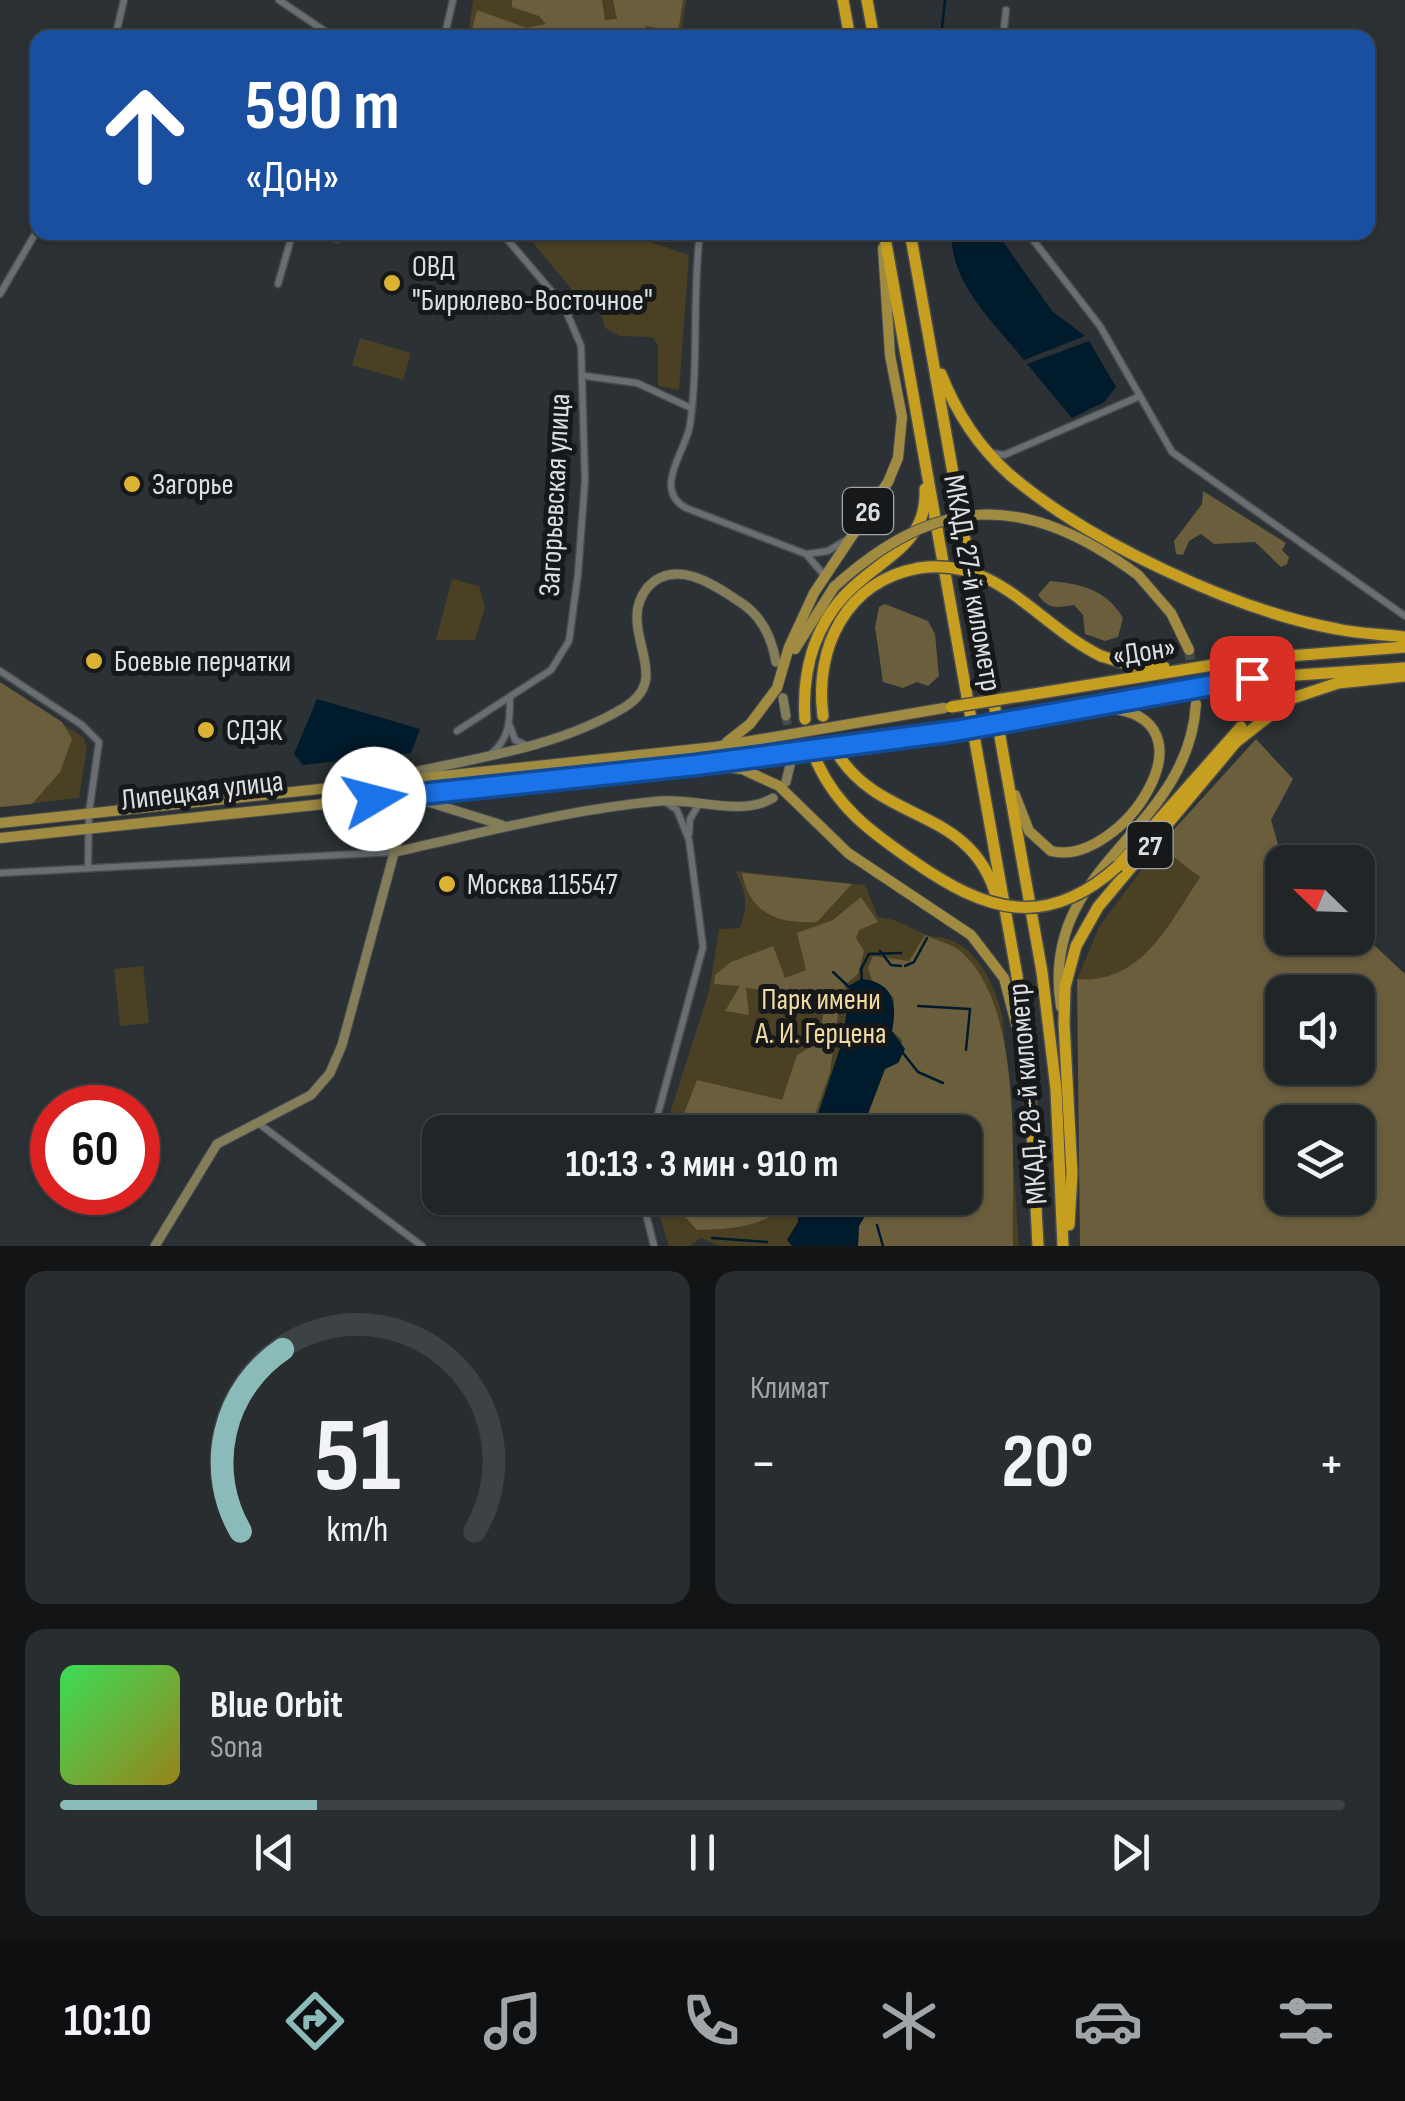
<!DOCTYPE html>
<html lang="ru">
<head>
<meta charset="utf-8">
<style>
  :root { --surface:#202527; --page:#282d2f; --text:#f1f3f6; --muted:#a2a5a7; --line:#3d4244; --accent:#8bbbb9 }
  body { margin:0; font-family:"Sofia Sans Condensed",sans-serif; background:var(--page); color:var(--text); height:100vh; display:flex; flex-direction:column; font-size:38px; white-space:nowrap }
  * { box-sizing:border-box; margin:0 }
  p { font-size:32px; color:var(--muted) }
  .icon { flex:none; width:55px; height:55px; fill:none; stroke:currentColor; stroke-width:2; stroke-linecap:round; stroke-linejoin:round }
  .map { position:relative; height:1246px; overflow:hidden }
  .sheet { display:flex; flex-direction:column; gap:25px; padding:25px; background:#121415; flex:1 }
  .sheet>* { flex:none }
  .guide { position:absolute; left:30px; top:30px; width:1345px; height:210px; border-radius:20px; box-shadow:0 2px 8px #0004,0 0 0 2px var(--line); background:#1a4fa0; color:#fff; overflow:hidden }
  .needle { width:65px; rotate:293deg }
  .controls { position:absolute; left:1265px; top:845px; display:grid; gap:20px }
  .controls a { display:grid; place-items:center; width:110px; height:110px; border-radius:20px; background:var(--surface); box-shadow:0 2px 8px #0004,0 0 0 2px var(--line); font-size:50px }
  .speed { position:absolute; left:30px; top:1085px; display:flex; gap:20px; font-size:50px; font-weight:700; text-align:center }
  .speed>* { display:grid; place-content:center; width:130px; height:130px; border-radius:50%; background:var(--surface); box-shadow:0 2px 8px #0004,0 0 0 2px var(--line); line-height:1 }
  .speed .limit { border:15px solid #d22; background:#fff; color:#111 }
  .pin { position:absolute; display:grid; place-items:center; width:85px; height:85px; color:#fff; margin:-42px; border-radius:20px; box-shadow:0 5px 15px #0006 }
  .me { position:absolute; width:110px; margin:-55px; rotate:82deg; stroke-linejoin:round; filter:drop-shadow(0 0 8px #0008) }
  .turn { display:flex; align-items:center; gap:35px; height:210px; padding:0 50px; font-size:45px }
  .turn .icon { width:130px; height:130px; stroke-width:2.5 }
  .turn b { display:block; font-size:70px; line-height:85px }
  .big { font-size:75px; font-weight:700; line-height:1.1 }
  .sheet .widget { flex:1; display:flex; flex-direction:column; justify-content:center; gap:15px; min-width:0; padding:0 35px; border-radius:20px; background:var(--page) }
  .sheet .dial { align-items:center; gap:0 }
  .dial svg { height:260px; overflow:visible; fill:none; stroke:var(--line); stroke-width:7; stroke-linecap:round; text-anchor:middle }
  .dial text { fill:var(--text); stroke:none }
  .song { display:flex; align-items:center; gap:30px }
  .cover { width:120px; height:120px; border-radius:15px; background:linear-gradient(135deg,hsl(130 70% 55%),hsl(50 70% 35%)) }
  .played { height:10px; border-radius:5px; background:linear-gradient(90deg,var(--accent) 20%,var(--line) 20%) }
  .keys { display:flex; justify-content:space-around; direction:ltr }
  .heat { display:flex; justify-content:space-between; align-items:center; font-size:55px; direction:ltr }
  .sheet .tiles { flex:1; display:grid; gap:25px; grid-template-columns:1fr 1fr }
  .widget:last-child { grid-column:span 2 }
  .trip { position:absolute; left:422px; top:1115px; width:560px; height:100px; border-radius:20px; background:var(--surface); box-shadow:0 2px 8px #0004,0 0 0 2px var(--line); font-weight:700; line-height:100px; text-align:center }
  .tab-bar { display:flex; height:160px; justify-content:space-around; align-items:center; background:#0d0f10; color:var(--muted) }
  .tab-bar .icon { width:70px; height:70px }
  .tab-bar .on { color:var(--accent) }
  .tab-bar b { font-size:45px; color:var(--text) }
  .map>svg:first-child { display:block }
</style>
</head>
<body>
<div class="map">
<svg width="1405" height="1246" viewBox="0 0 1405 1246">
  <rect width="100%" height="100%" fill="#2b3134"/>
  <!-- green -->
  <g fill="#4a4023">
    <polygon points="473,0 686,0 681,36 648,30 645,38 468,38"/>
    <polygon points="525,233 648,233 650,242 689,255 679,390 658,386 658,345 652,337 620,336 605,328 600,310 588,309"/>
    <polygon points="360,338 411,353 403,380 352,365"/>
    <polygon points="452,579 479,586 485,608 475,640 436,640"/>
    <polygon points="0,682 84,738 87,748 79,798 0,807"/>
    <path d="M1159,846l41,30c-32,49 -57,108 -123,103l22,-52z"/>
    <path d="M735,871l130,14 13,32c19,2 27,8 44,16 9,5 21,3 31,8 29,13 44,50 50,79l16,226h-300l-18,-8 -11,8h-21l-15,-48h311v-66h-301l45,-141 10,-62 21,-1c8,-24 7,-35 -5,-57z"/>
    <polygon points="143,966 149,1023 120,1026 114,969"/>
  </g>
  <!-- forest -->
  <g fill="#6a5e3d" fill-rule="evenodd">
    <polygon points="512,0 602,0 605,20 617,19 613,0 683,0 678,32 646,26 642,37 470,37 477,10 527,28 546,24 539,16 512,7"/>
    <polygon points="1203,491 1286,543 1282,550 1289,557 1287,564 1281,567 1255,542 1214,544 1201,534 1189,541 1183,555 1176,554 1174,541 1202,504"/>
    <path d="M1050,581c31,3 56,8 73,37l-5,19 -13,4 -20,-7 -2,-19 -9,-10c-17,2 -24,6 -36,-10z"/>
    <polygon points="885,604 928,621 935,634 939,676 928,686 917,682 903,688 883,682 875,627 879,607"/>
    <polygon points="0,682 62,722 72,739 60,772 32,804 0,807"/>
    <path d="M1256,739l37,40 -22,41 7,24 24,18h-20v76h76v-8l47,44v272h-325l-3,-267c65,5 91,-54 123,-102l-41,-31zM1282,992h76v76h-76zM1282,1122h76v76h-76z"/>
    <path d="M742,873l110,11 -35,38c-38,2 -67,-7 -75,-49z"/>
    <polygon points="861,897 878,922 859,930 856,938 864,951 858,974 844,986 854,1002 848,1008 833,998 746,988 749,1015 725,1011 740,986 714,984 715,975 731,962 773,946 785,978 806,970 797,933 833,920"/>
    <path d="M925,935c10,5 26,9 34,15 67,55 52,217 54,296h-155l1,-20 8,-21 -3,-7h101v-66h-104l24,-63 15,-8 2,-21 -10,-9 2,-33 -22,-18 -4,-12 5,-12 36,5z"/>
    <polygon points="825,1005 838,1014 830,1072 809,1132 677,1132 697,1080 782,1100 797,1055 818,1043"/>
    <path d="M672,1198h119c-23,30 -58,31 -94,32l-24,-26z"/>
  </g>
  <!-- water -->
  <g fill="#001b2c">
    <path d="M952,233h45l55,78 33,25 -61,24c-29,-37 -75,-77 -72,-127z"/>
    <polygon points="1089,341 1116,387 1104,402 1072,418 1027,364"/>
    <polygon points="317,699 420,729 411,753 303,765 294,754"/>
    <path d="M861,979c34,3 36,26 31,52l13,18 -7,14 -13,6 -24,63h-49l31,-93 7,-54z"/>
    <polygon points="798,1198 864,1198 867,1213 859,1226 858,1246 792,1246 787,1240 798,1222"/>
  </g>
  <g fill="none" stroke-linecap="round" stroke-linejoin="round">
    <!-- stream -->
    <g stroke="#001b2c" stroke-width="2.5">
      <polyline points="941,38 945,0"/>
      <polyline points="880,951 891,965 901,966"/>
      <polyline points="905,966 914,962 927,938"/>
      <polyline points="833,972 849,987"/>
      <polyline points="862,981 861,969 869,954 901,953"/>
      <polyline points="918,1006 970,1009 966,1050"/>
      <polyline points="903,1053 918,1072 943,1083"/>
      <polyline points="887,1132 889,1125"/>
      <polyline points="877,1225 883,1246"/>
      <polyline points="712,1238 767,1242"/>
    </g>
    <!-- secondary-tunnel -->
    <polyline stroke="#464b4e" stroke-width="9" stroke-dasharray="9 4.5" stroke-linecap="butt" points="786,716 792,757"/>
    <!-- primary-tunnel -->
    <polyline stroke="#464b4e" stroke-width="10" stroke-dasharray="10 5" stroke-linecap="butt" points="1189,650 1196,704"/>
    <!-- street casing -->
    <g stroke="#484c4f" stroke-width="9">
      <g id="street">
        <polyline points="279,0 335,38"/>
        <polyline points="115,38 124,0"/>
        <polyline points="444,38 453,0"/>
        <polyline points="1003,38 1006,10"/>
        <polyline points="309,232 337,239 339,232"/>
        <path d="M700,232c-8,64 -1,130 -10,193 -4,26 -38,64 -4,83l120,46 18,21"/>
        <polyline points="1027,232 1100,326 1172,452 1405,616"/>
        <polyline points="278,284 293,232"/>
        <polyline points="0,294 38,229"/>
        <polyline points="585,376 637,383 691,408"/>
        <polyline points="992,453 1004,455 1138,397"/>
        <polyline points="808,554 828,551 846,540"/>
        <polyline points="0,671 82,725 99,742 89,812 88,867"/>
        <polyline points="510,726 515,740 526,745"/>
        <polyline points="457,731 551,670 569,641 578,574 585,480 581,346 564,306 501,232"/>
        <path d="M492,753c18,-15 18,-34 18,-56"/>
        <polyline points="689,834 690,819 699,804"/>
        <polyline points="0,873 395,852"/>
        <polyline points="258,1123 422,1246"/>
        <polyline points="653,1132 703,947 689,840 677,810 664,801"/>
        <polyline points="642,1198 654,1246"/>
      </g>
    </g>
    <!-- secondary casing -->
    <g stroke="#484c4f" stroke-width="11">
      <g id="secondary">
        <polyline points="783,698 786,716"/>
        <path d="M391,777c77,-18 165,-28 234,-70 11,-7 20,-17 21,-30 1,-21 -10,-41 -9,-61 0,-10 4,-20 10,-28 28,-32 69,-2 96,16 20,14 29,34 33,58"/>
        <polyline points="786,782 792,757"/>
        <polyline points="412,797 502,825"/>
        <path d="M395,852c87,-19 175,-43 265,-51 36,-3 81,16 113,-3"/>
        <polyline points="155,1246 217,1144 311,1095 330,1073 342,1045 403,820 398,808 377,800"/>
      </g>
    </g>
    <!-- primary casing -->
    <g stroke="#484c4f" stroke-width="12">
      <g id="primary">
        <polyline points="1138,575 1171,613 1189,650"/>
        <polyline points="795,649 834,587"/>
        <polyline points="727,742 750,724 777,688 789,647 814,593 888,482 898,458 902,417 890,355 883,248"/>
        <polyline points="722,767 742,769 779,786 848,853 971,935 1004,978 1020,1039"/>
        <path d="M1015,795l14,36 22,20c69,18 174,-136 53,-143"/>
        <polyline points="0,823 715,747 944,708"/>
        <polyline points="0,838 696,765 947,732"/>
        <path d="M1061,1007c-23,-143 127,-173 135,-303"/>
      </g>
    </g>
    <!-- highway casing -->
    <g stroke="#484c4f" stroke-width="14">
      <g id="highway">
        <polyline points="843,0 850,38"/>
        <polyline points="867,0 874,38"/>
        <polyline points="884,232 1017,976 1030,1091 1038,1246"/>
        <polyline points="910,232 1042,972 1056,1089 1063,1246"/>
        <path d="M941,374c15,38 38,73 68,100 78,67 227,137 328,155 22,5 45,5 68,8"/>
        <polyline points="1101,656 1134,666 1164,667"/>
        <polyline points="1028,695 1250,659 1405,647"/>
        <polyline points="1287,700 1338,683 1405,676"/>
        <path d="M823,716c-9,-68 23,-135 96,-148"/>
        <path d="M805,719c-3,-45 8,-89 39,-123 34,-37 84,-50 81,-107"/>
        <polyline points="1032,719 1252,678 1405,668"/>
        <path d="M839,756c44,68 134,51 158,143"/>
        <path d="M815,758c21,49 56,74 98,103"/>
        <polyline points="1118,866 1241,727"/>
        <polyline points="1069,1225 1072,1173 1064,1023 1065,987 1076,946 1098,907 1236,742 1291,699"/>
      </g>
    </g>
    <!-- street -->
    <use href="#street" stroke="#686e72" stroke-width="6"/>
    <!-- secondary -->
    <use href="#secondary" stroke="#847d5a" stroke-width="9"/>
    <!-- primary -->
    <use href="#primary" stroke="#a08b41" stroke-width="10"/>
    <!-- highway -->
    <use href="#highway" stroke="#c69f21" stroke-width="11"/>
    <!-- primary-bridge casing -->
    <g stroke="#484c4f" stroke-width="12" stroke-linecap="butt">
      <path id="primary-bridge" d="M834,587c104,-94 191,-95 304,-12"/>
    </g>
    <!-- highway-bridge casing -->
    <g stroke="#484c4f" stroke-width="14" stroke-linecap="butt">
      <g id="highway-bridge">
        <path d="M919,568c79,-12 118,57 182,88"/>
        <polyline points="951,707 1028,695"/>
        <polyline points="955,731 1032,719"/>
        <path d="M913,861c73,51 133,70 205,5"/>
      </g>
    </g>
    <!-- primary-bridge -->
    <use href="#primary-bridge" stroke="#a08b41" stroke-width="10"/>
    <!-- highway-bridge -->
    <use href="#highway-bridge" stroke="#c69f21" stroke-width="11"/>
  </g>
  <g fill="none" stroke-linecap="round" stroke-linejoin="round">
    <!-- route casing -->
    <g stroke="#114b97" stroke-width="25">
      <polyline id="route" points="374,799 696,765 955,731 1252,678"/>
    </g>
    <!-- route -->
    <use href="#route" stroke="#1a73e8" stroke-width="18"/>
  </g>
  <!-- markers -->
  <g fill="#dcb233" stroke="#16181a" stroke-width="4">
    <circle cx="392" cy="283" r="10"/>
    <circle cx="132" cy="484" r="10"/>
    <circle cx="94" cy="661" r="10"/>
    <circle cx="206" cy="730" r="10"/>
    <circle cx="447" cy="884" r="10"/>
  </g>
  <g text-anchor="middle" stroke-width="10" stroke-linejoin="round" paint-order="stroke">
    <!-- shield labels -->
    <g fill="#16181a" stroke="#a1a3a6" stroke-width="2.5">
      <rect x="843" y="488" width="50" height="46" rx="8"/>
      <rect x="1127.5" y="822" width="45" height="46" rx="8"/>
    </g>
    <g font-size="28" font-weight="bold" fill="#dcdfe2">
      <text x="868" y="521">26</text>
      <text x="1150" y="855">27</text>
    </g>
    <!-- poi labels -->
    <g font-size="30" fill="#dcdfe2" stroke="#16181a" text-anchor="start">
      <text x="412" y="276">ОВД<tspan x="412" dy="34">"Бирюлево-Восточное"</tspan></text>
      <text x="152" y="494">Загорье</text>
      <text x="114" y="671">Боевые перчатки</text>
      <text x="226" y="740">СДЭК</text>
      <text x="467" y="894">Москва 115547</text>
    </g>
    <!-- street labels -->
    <g font-size="30" fill="#dcdfe2" stroke="#16181a">
      <text transform="translate(554 495) rotate(-87)" y="10">Загорьевская улица</text>
      <text transform="translate(973 583) rotate(80)" y="10">МКАД, 27-й километр</text>
      <text transform="translate(1144 651) rotate(-9)" y="10">«Дон»</text>
      <text transform="translate(202 790) rotate(-7)" y="10">Липецкая улица</text>
      <text transform="translate(1027 1094) rotate(-95)" y="10">МКАД, 28-й километр</text>
    </g>
    <!-- park labels -->
    <g font-size="30" fill="#f2dba0" stroke="#16181a">
      <text x="821" y="1009">Парк имени<tspan x="821" dy="34">А. И. Герцена</tspan></text>
    </g>
  </g>
</svg>
<div class="controls">
<a><svg class="needle" viewBox="-14 -14 28 28"><path d="M0-13l5 13h-10z" fill="#e53935"/><path d="M0 13l5-13h-10z" fill="#a2a5a7"/></svg></a>
<a><svg class="icon" aria-label="sound" viewBox="0 0 24 24"><path d="M4 9h4l5-4v14l-5-4H4zM17 9q2 3 0 6"/></svg></a>
<a><svg class="icon" aria-label="layers" viewBox="0 0 24 24"><path d="M12 4l9 5-9 5-9-5zM3 14l9 5 9-5"/></svg></a>
</div>
<div class="speed"><div class="limit">60</div></div>
<div class="pin" style="left:1252px;top:678px;background:#d93025"><svg class="icon" aria-label="arrive" viewBox="0 0 24 24"><path d="M6 21V4h12l-3 4 3 4H6"/></svg></div>
<svg class="me" style="left:374px;top:799px" viewBox="-20 -20 40 40"><circle r="19" fill="#fff"/><path d="M0-13L10 11 0 6-10 11z" fill="#1a73e8"/></svg>
<div class="trip">10:13 · 3 мин · 910 m</div>
<div class="guide">
<div class="turn"><svg class="icon" aria-label="ahead" viewBox="0 0 24 24"><path d="M12 20V5M6 11l6-6 6 6"/></svg><div><b>590 m</b>«Дон»</div></div>
</div>
</div>
<section class="sheet">
<div class="tiles">
<div class="widget dial"><svg viewBox="0 0 100 80">
<path d="M14 69A42 42 0 1 1 86 69"/>
<path d="M14 69A42 42 0 0 1 27 13" stroke="#8bbbb9"/>
<text x="50" y="56" font-size="32" font-weight="700">51</text>
<text x="50" y="72" font-size="11">km/h</text>
</svg></div>
<div class="widget"><p>Климат</p>
<div class="heat"><a>−</a><b class="big">20°</b><a>+</a></div>
</div>
<div class="widget">
<div class="song"><i class="cover"></i><div><b>Blue Orbit</b><p>Sona</p></div></div>
<div class="played"></div>
<div class="keys"><svg class="icon" aria-label="previous" viewBox="0 0 24 24"><path d="M18 5L8 12l10 7zM5 5v14"/></svg><svg class="icon" aria-label="pause" viewBox="0 0 24 24"><path d="M8 5v14M16 5v14"/></svg><svg class="icon" aria-label="next" viewBox="0 0 24 24"><path d="M6 5l10 7-10 7zM19 5v14"/></svg></div>
</div>
</div>
</section>
<nav class="tab-bar">
<b>10:10</b>
<svg class="icon on" aria-label="directions" viewBox="0 0 24 24"><path d="M12 3l9 9-9 9-9-9zM9 14v-3h6M13 9l2 2-2 2"/></svg>
<svg class="icon" aria-label="music" viewBox="0 0 24 24"><path d="M9 18V5l10-2v13"/><circle cx="6" cy="18" r="3"/><circle cx="16" cy="16" r="3"/></svg>
<svg class="icon" aria-label="phone" viewBox="0 0 24 24"><path d="M5 4h4l2 5-3 2q2 4 5 5l2-3 5 2v4C11 20 4 13 5 4z"/></svg>
<svg class="icon" aria-label="climate" viewBox="0 0 24 24"><path d="M12 3v18M4 7l16 10M4 17L20 7"/></svg>
<svg class="icon" aria-label="car" viewBox="0 0 24 24"><path d="M5 17H2v-5l4-1 3-4h7l3 4 3 1v5h-3M9 17h6M6 11h13"/><circle cx="7" cy="17" r="2"/><circle cx="17" cy="17" r="2"/></svg>
<svg class="icon" aria-label="filters" viewBox="0 0 24 24"><path d="M4 7h16M4 17h16"/><circle cx="9" cy="7" r="2"/><circle cx="15" cy="17" r="2"/></svg>
</nav>
</body>
</html>
